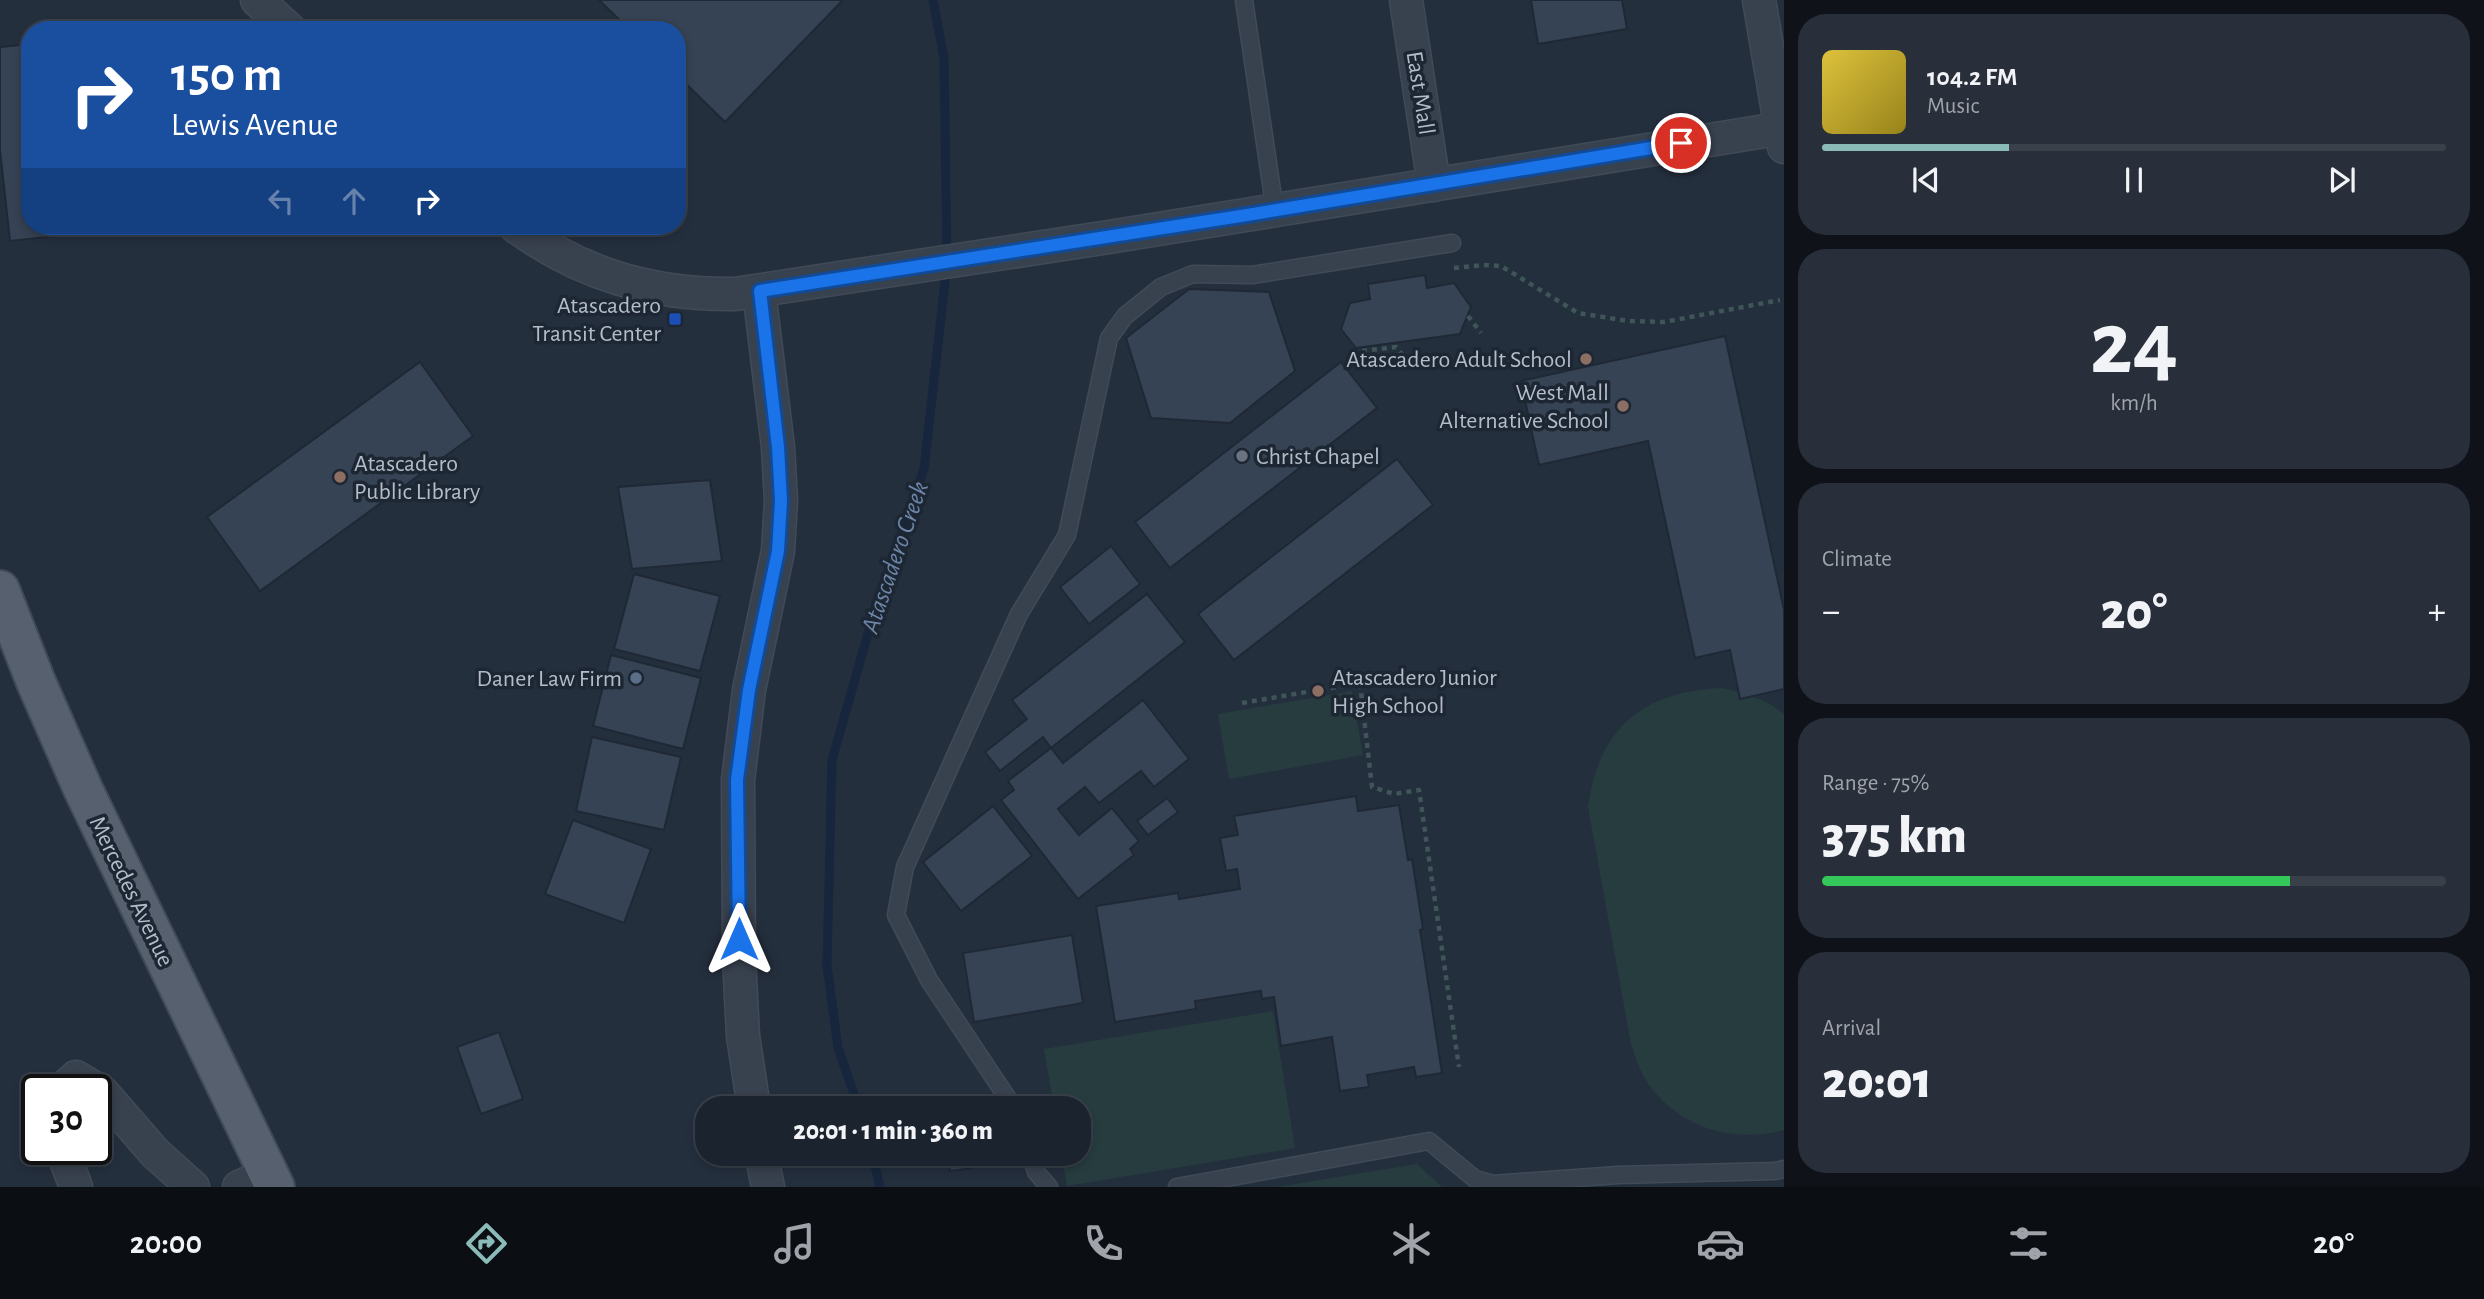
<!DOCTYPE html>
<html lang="en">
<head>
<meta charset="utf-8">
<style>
  :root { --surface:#1b232e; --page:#282f3a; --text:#f1f3f6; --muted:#a0a4aa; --line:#39404a; --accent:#8bbbb9 }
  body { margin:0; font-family:"Alegreya Sans",sans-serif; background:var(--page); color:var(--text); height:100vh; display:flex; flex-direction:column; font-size:26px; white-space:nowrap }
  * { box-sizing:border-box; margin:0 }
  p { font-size:23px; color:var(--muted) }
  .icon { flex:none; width:38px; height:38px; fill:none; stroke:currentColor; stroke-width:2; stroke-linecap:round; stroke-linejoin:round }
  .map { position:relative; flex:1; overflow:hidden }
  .sheet { display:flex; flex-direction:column; gap:14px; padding:14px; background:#0f1319; width:700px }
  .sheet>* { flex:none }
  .top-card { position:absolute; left:21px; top:21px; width:665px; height:214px; border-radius:28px; box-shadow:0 4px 10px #0003,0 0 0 2px var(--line); background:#1a4fa0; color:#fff; overflow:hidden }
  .speed { position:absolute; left:21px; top:1074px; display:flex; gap:14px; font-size:35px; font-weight:700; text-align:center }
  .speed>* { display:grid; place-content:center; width:91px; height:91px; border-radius:50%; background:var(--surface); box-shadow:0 4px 10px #0003,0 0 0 2px var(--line); line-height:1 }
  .speed .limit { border:4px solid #111; border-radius:10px; background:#fff; color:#111 }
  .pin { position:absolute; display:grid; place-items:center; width:60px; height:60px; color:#fff; margin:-30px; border:4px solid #fff; border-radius:50%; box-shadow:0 2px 7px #0007 }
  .me { position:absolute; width:77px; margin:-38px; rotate:0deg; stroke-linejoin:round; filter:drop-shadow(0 0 5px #0008) }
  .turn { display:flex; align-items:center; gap:24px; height:147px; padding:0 35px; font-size:32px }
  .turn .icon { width:91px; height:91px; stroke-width:2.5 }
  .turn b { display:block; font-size:49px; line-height:60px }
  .lanes { display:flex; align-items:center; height:66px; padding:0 35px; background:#0003; justify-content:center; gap:35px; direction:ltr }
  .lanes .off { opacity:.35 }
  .big { font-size:52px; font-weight:800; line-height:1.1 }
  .sheet .tile { flex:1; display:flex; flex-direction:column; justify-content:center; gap:10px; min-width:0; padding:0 24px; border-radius:28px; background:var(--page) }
  .sheet .dial { align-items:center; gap:0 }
  .dial b { font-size:91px; line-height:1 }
  .song { display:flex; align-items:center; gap:21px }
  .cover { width:84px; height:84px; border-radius:10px; background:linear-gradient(135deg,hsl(50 70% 55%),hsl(50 70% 35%)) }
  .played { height:7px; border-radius:4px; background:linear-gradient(90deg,var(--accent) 30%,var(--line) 30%) }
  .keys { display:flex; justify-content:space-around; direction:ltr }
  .heat { display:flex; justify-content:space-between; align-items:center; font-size:38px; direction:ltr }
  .charge { height:10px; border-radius:5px; background:linear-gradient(90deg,#34c759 75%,var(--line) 0) }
  .trip { position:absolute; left:695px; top:1096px; width:396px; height:70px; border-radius:28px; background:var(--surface); box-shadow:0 4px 10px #0003,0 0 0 2px var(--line); font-weight:800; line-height:70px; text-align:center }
  .tabs { display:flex; height:112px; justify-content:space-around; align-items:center; background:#0b0e12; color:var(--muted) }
  .tabs .icon { width:49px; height:49px }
  .tabs .active { color:var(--accent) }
  .tabs b { font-size:32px; color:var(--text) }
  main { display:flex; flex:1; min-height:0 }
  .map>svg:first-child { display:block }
</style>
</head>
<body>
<main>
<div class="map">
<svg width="1784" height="1187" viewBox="0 0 1784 1187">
  <rect width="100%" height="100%" fill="#242f3e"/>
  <!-- green -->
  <g fill="#263c3f">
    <path d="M1721,688c22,4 45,11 63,26v416c-53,14 -108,-3 -139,-51 -6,-10 -10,-24 -14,-35l-43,-237c10,-78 55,-116 133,-119z"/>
    <polygon points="1352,691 1363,755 1229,779 1218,714"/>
    <polygon points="1273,1011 1295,1148 1067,1186 1061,1153 1078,1153 1078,1108 1054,1108 1044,1049"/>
    <polygon points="1417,1164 1442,1187 1277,1187"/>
  </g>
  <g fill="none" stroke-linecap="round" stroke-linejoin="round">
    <!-- stream -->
    <g stroke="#17263c" stroke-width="9">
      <polyline points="859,1108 838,1048 827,965 832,760 871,623 924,469 947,263 944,58 933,0"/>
      <polyline points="872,1153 880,1187"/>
    </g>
  </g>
  <!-- building -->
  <g fill="#364354" stroke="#1f2835" stroke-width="2">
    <polygon points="599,0 843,0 725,122 677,75 677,30 630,30"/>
    <polygon points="1531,0 1622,0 1627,29 1538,44"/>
    <polygon points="30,44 30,226 110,226 110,230 10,241 0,150 0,47"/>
    <polygon points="1425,275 1427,288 1454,283 1471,307 1460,334 1356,348 1341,329 1350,303 1370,299 1368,284"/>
    <polygon points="1189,289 1269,292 1295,371 1230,423 1151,418 1126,338"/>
    <polygon points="1725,336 1784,610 1784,689 1740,699 1730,650 1695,658 1648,441 1539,465 1521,381"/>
    <polygon points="420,362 473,436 260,591 207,517"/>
    <polygon points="1341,362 1377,408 1170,568 1135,522"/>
    <polygon points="1397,459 1433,505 1234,660 1198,614"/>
    <polygon points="710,480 722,561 632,569 618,487"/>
    <polygon points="1111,546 1140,584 1089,624 1060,587"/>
    <polygon points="634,574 720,596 700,671 614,649"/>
    <polygon points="1147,594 1185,642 1051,748 1043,737 1000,771 985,752 1027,719 1012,700"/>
    <polygon points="611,655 701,678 683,749 593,726"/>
    <polygon points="1143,700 1189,759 1154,787 1141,771 1099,803 1085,787 1058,809 1079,835 1112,808 1139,841 1130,849 1134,855 1078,899 1001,800 1014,790 1008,781 1051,748 1063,763"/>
    <polygon points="592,737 681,757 664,830 576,811"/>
    <polygon points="1356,796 1358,811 1399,805 1408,860 1412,859 1423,929 1420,930 1442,1073 1416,1077 1414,1067 1367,1075 1369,1087 1340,1091 1332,1037 1281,1046 1274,997 1262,999 1261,991 1195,1001 1196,1009 1115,1022 1096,906 1178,893 1179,899 1240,889 1237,869 1226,871 1220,838 1238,835 1234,816"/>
    <polygon points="1167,798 1178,812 1148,835 1137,821"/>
    <polygon points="993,806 1032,856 961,911 923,862"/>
    <polygon points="573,820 651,849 624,923 545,894"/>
    <polygon points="1072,935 1083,1003 974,1022 963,953"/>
    <polygon points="499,1032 523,1099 481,1114 457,1047"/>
    <polygon points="947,1153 969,1153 972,1168 950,1171"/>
  </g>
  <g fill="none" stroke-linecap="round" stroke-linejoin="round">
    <!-- lane casing -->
    <g stroke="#414a57" stroke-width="19">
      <g id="lane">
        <polyline points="1244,0 1275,211"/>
        <polyline points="1014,1108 929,980 896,915 905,867 1019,614 1067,535 1109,338 1125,316 1161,287 1193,274 1252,275 1452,243"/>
        <polyline points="1030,1153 1036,1172 1049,1187"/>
        <polyline points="1177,1187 1429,1141 1475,1179 1493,1184 1618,1175 1775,1171 1784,1169"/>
      </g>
    </g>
    <!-- street casing -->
    <g stroke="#414a57" stroke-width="35">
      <g id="street">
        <polyline points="257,0 290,30"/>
        <polyline points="1406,0 1434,185"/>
        <polyline points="1759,0 1784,147"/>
        <path d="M515,226c67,49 138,69 220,68l374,-57 675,-109"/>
        <polyline points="62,1090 76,1077 103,1093 155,1153 193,1187"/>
        <polyline points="754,1108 743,1036 739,957 738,780 749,690 778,551 781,501 778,447 759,291"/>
        <polyline points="62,1150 76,1187"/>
        <polyline points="761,1153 768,1187"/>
        <polyline points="239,1187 268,1174"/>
      </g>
    </g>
    <!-- primary casing -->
    <g stroke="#414a57" stroke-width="42">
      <polyline id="primary" points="0,590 36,682 83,789 275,1187"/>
    </g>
    <!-- path -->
    <g stroke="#3f5557" stroke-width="4.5" stroke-dasharray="5 5" stroke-linecap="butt">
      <polyline points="1454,268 1483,265 1501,266 1578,313 1628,321 1664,322 1780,300"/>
      <polyline points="1468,316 1481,333"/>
      <polyline points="1362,351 1396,347 1409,362 1428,359 1436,369"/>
      <polyline points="1242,703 1360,683 1372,787 1394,794 1419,790 1459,1067"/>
    </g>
    <!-- lane -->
    <use href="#lane" stroke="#38414e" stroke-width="16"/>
    <!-- street -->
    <use href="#street" stroke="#38414e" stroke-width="32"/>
    <!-- primary -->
    <use href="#primary" stroke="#56606e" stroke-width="38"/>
  </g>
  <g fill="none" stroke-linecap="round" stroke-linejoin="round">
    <!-- route casing -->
    <g stroke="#114b97" stroke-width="18">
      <polyline id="route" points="739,939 737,780 749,690 778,551 781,501 778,447 760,291 1247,215 1681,143"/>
    </g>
    <!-- route -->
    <use href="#route" stroke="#1a73e8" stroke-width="12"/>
  </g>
  <!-- markers -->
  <rect fill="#1a4fb4" stroke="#1d2633" stroke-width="2.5" x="668" y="312" width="14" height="14" rx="3.5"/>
  <g fill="#8d6e63" stroke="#1d2633" stroke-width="2.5">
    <circle cx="1586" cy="359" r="7"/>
    <circle cx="1623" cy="406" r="7"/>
    <circle cx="340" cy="477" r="7"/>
    <circle cx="1318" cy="691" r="7"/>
  </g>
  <circle fill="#6b7280" stroke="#1d2633" stroke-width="2.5" cx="1242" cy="456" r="7"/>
  <circle fill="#5c6f8a" stroke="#1d2633" stroke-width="2.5" cx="636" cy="678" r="7"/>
  <g text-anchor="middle" stroke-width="7" stroke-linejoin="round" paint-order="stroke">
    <!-- street labels -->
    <g font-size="24" fill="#b4bcc9" stroke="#1d2633">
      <text transform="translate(1421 93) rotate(81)" y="8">East Mall</text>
      <text transform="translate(132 891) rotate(64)" y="8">Mercedes Avenue</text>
    </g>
    <!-- poi labels -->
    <g font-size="24" fill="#b4bcc9" stroke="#1d2633" text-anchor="end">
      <text x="661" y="313">Atascadero<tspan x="661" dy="28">Transit Center</tspan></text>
      <text x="1572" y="367">Atascadero Adult School</text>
      <text x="1609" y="400">West Mall<tspan x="1609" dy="28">Alternative School</tspan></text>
      <text x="1256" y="464" text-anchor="start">Christ Chapel</text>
      <text x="354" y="471" text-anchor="start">Atascadero<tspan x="354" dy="28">Public Library</tspan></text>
      <text x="1332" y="685" text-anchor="start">Atascadero Junior<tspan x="1332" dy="28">High School</tspan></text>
      <text x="622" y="686">Daner Law Firm</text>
    </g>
    <!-- water labels -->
    <g font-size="26" font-style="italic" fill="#6d86a8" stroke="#1d2633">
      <text transform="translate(894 557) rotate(-71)" y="9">Atascadero Creek</text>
    </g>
  </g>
</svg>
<div class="speed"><div class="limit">30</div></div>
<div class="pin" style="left:1681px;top:143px;background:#d93025"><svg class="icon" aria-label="arrive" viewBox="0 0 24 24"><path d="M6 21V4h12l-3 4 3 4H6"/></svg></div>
<svg class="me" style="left:739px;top:939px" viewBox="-20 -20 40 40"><path d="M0-17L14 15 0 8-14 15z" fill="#1a73e8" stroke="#fff" stroke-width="4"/></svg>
<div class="trip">20:01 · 1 min · 360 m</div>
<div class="top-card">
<div class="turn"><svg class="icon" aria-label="right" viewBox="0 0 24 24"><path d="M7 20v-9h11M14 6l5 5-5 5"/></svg><div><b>150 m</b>Lewis Avenue</div></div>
<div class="lanes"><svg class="icon off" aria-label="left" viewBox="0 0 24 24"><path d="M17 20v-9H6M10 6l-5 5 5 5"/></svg><svg class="icon off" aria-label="ahead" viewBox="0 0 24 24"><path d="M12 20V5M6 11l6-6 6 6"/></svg><svg class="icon" aria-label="right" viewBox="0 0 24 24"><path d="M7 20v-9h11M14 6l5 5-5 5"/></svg></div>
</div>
</div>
<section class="sheet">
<div class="tile">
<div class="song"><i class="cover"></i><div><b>104.2 FM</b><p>Music</p></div></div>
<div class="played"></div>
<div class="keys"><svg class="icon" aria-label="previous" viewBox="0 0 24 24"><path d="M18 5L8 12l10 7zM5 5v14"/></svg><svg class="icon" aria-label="pause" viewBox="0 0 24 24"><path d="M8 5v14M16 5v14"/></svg><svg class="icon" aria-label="next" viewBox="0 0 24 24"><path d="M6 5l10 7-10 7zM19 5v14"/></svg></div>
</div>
<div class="tile dial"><b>24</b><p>km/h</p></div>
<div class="tile"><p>Climate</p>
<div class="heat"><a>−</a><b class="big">20°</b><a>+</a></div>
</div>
<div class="tile"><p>Range · 75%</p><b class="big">375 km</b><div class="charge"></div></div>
<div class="tile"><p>Arrival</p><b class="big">20:01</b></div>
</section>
</main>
<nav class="tabs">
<b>20:00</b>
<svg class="icon active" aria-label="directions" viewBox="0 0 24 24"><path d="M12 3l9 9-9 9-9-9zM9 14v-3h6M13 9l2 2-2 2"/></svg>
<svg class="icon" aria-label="music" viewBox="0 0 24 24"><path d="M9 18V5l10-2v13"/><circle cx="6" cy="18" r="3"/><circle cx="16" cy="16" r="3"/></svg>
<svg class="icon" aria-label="phone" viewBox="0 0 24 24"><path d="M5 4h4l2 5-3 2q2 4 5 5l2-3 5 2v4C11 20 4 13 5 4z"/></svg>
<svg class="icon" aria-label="climate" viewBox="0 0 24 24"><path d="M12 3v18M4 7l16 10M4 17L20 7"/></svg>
<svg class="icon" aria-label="car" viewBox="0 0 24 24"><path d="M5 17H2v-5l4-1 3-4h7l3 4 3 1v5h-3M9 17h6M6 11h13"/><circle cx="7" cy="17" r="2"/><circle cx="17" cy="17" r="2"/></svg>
<svg class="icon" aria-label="filters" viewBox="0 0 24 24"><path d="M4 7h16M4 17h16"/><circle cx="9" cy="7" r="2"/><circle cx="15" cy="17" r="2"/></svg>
<b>20°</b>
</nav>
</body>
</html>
